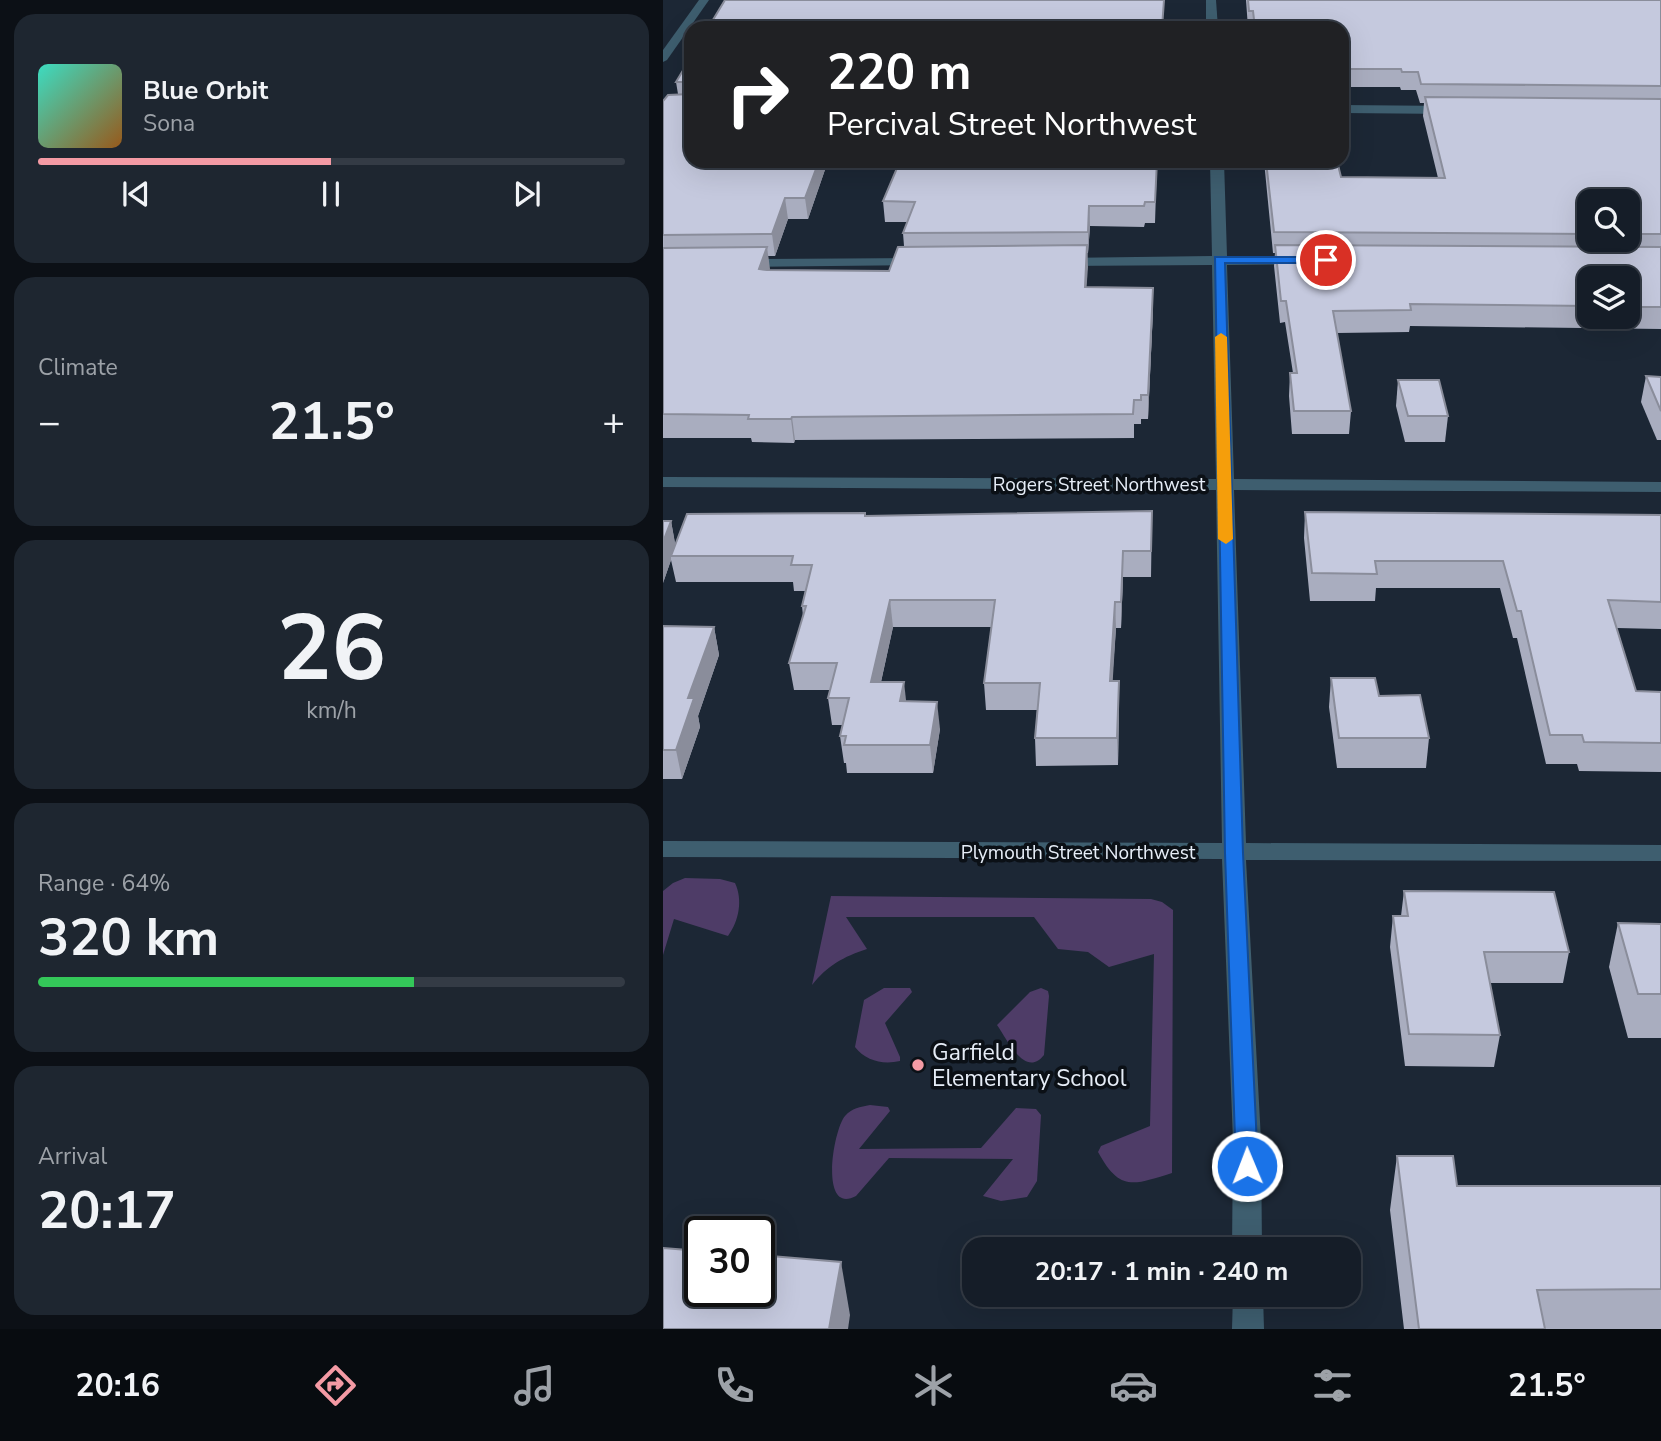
<!DOCTYPE html>
<html lang="en">
<head>
<meta charset="utf-8">
<style>
  :root { --surface:#151d28; --page:#1e2630; --text:#f1f3f6; --muted:#9da2a8; --line:#343b45; --accent:#f49aa4 }
  body { margin:0; font-family:"Nunito Sans",sans-serif; background:var(--page); color:var(--text); height:100vh; display:flex; flex-direction:column; font-size:26px; white-space:nowrap }
  * { box-sizing:border-box; margin:0 }
  p { font-size:23px; color:var(--muted) }
  .icon { flex:none; width:38px; height:38px; fill:none; stroke:currentColor; stroke-width:2; stroke-linecap:round; stroke-linejoin:round }
  .map { position:relative; flex:1; overflow:hidden }
  .sheet { display:flex; flex-direction:column; gap:14px; padding:14px; background:#0c1016; width:663px }
  .sheet>* { flex:none }
  .top-card { position:absolute; left:21px; top:21px; width:665px; height:147px; border-radius:21px; box-shadow:0 7px 28px #0002,0 0 0 2px var(--line); background:#202124; color:#fff; overflow:hidden }
  .buttons { position:absolute; left:914px; top:189px; display:grid; gap:14px }
  .buttons a { display:grid; place-items:center; width:63px; height:63px; border-radius:14px; background:var(--surface); box-shadow:0 7px 28px #0002,0 0 0 2px var(--line); font-size:35px }
  .speed { position:absolute; left:21px; top:1216px; display:flex; gap:14px; font-size:35px; font-weight:700; text-align:center }
  .speed>* { display:grid; place-content:center; width:91px; height:91px; border-radius:50%; background:var(--surface); box-shadow:0 7px 28px #0002,0 0 0 2px var(--line); line-height:1 }
  .speed .limit { border:4px solid #111; border-radius:10px; background:#fff; color:#111 }
  .pin { position:absolute; display:grid; place-items:center; width:60px; height:60px; color:#fff; margin:-30px; border:4px solid #fff; border-radius:50%; box-shadow:0 2px 7px #0007 }
  .me { position:absolute; width:77px; margin:-38px; rotate:359deg; stroke-linejoin:round; filter:drop-shadow(0 0 5px #0008) }
  .turn { display:flex; align-items:center; gap:24px; height:147px; padding:0 28px; font-size:32px }
  .turn .icon { width:91px; height:91px; stroke-width:2.5 }
  .turn b { display:block; font-size:49px; line-height:60px }
  .big { font-size:52px; font-weight:700; line-height:1.1 }
  .sheet .card { flex:1; display:flex; flex-direction:column; justify-content:center; gap:10px; min-width:0; padding:0 24px; border-radius:21px; background:var(--page) }
  .sheet .dial { align-items:center; gap:0 }
  .dial b { font-size:91px; line-height:1 }
  .song { display:flex; align-items:center; gap:21px }
  .cover { width:84px; height:84px; border-radius:10px; background:linear-gradient(135deg,hsl(170 70% 55%),hsl(30 70% 35%)) }
  .played { height:7px; border-radius:4px; background:linear-gradient(90deg,var(--accent) 50%,var(--line) 50%) }
  .keys { display:flex; justify-content:space-around; direction:ltr }
  .heat { display:flex; justify-content:space-between; align-items:center; font-size:38px; direction:ltr }
  .charge { height:10px; border-radius:5px; background:linear-gradient(90deg,#34c759 64%,var(--line) 0) }
  .trip { position:absolute; left:299px; top:1237px; width:399px; height:70px; border-radius:21px; background:var(--surface); box-shadow:0 7px 28px #0002,0 0 0 2px var(--line); font-weight:700; line-height:70px; text-align:center }
  .tabs { display:flex; height:112px; justify-content:space-around; align-items:center; background:#080c10; color:var(--muted) }
  .tabs .icon { width:49px; height:49px }
  .tabs .current { color:var(--accent) }
  .tabs b { font-size:32px; color:var(--text) }
  main { display:flex; flex:1; min-height:0 }
  .map>svg:first-child { display:block }
</style>
</head>
<body>
<main>
<section class="sheet">
<div class="card">
<div class="song"><i class="cover"></i><div><b>Blue Orbit</b><p>Sona</p></div></div>
<div class="played"></div>
<div class="keys"><svg class="icon" aria-label="previous" viewBox="0 0 24 24"><path d="M18 5L8 12l10 7zM5 5v14"/></svg><svg class="icon" aria-label="pause" viewBox="0 0 24 24"><path d="M8 5v14M16 5v14"/></svg><svg class="icon" aria-label="next" viewBox="0 0 24 24"><path d="M6 5l10 7-10 7zM19 5v14"/></svg></div>
</div>
<div class="card"><p>Climate</p>
<div class="heat"><a>−</a><b class="big">21.5°</b><a>+</a></div>
</div>
<div class="card dial"><b>26</b><p>km/h</p></div>
<div class="card"><p>Range · 64%</p><b class="big">320 km</b><div class="charge"></div></div>
<div class="card"><p>Arrival</p><b class="big">20:17</b></div>
</section>
<div class="map">
<svg width="998" height="1329" viewBox="0 0 998 1329">
  <rect width="100%" height="100%" fill="#1c2735"/>
  <!-- green -->
  <g fill="#4e3c67">
    <path d="M22,878l35,1 15,4c8,17 4,38 -7,53l-54,-17 -11,36v-64l10,-8z"/>
    <path d="M168,896l320,3 11,3 11,8 -1,263c-39,12 -52,19 -74,-21l3,-6 49,-20 4,-172 -45,13 -21,-15 -30,-3 -24,-32h-188l21,32c-24,8 -39,16 -55,36z"/>
    <path d="M221,988h26l2,4 -27,31 15,34v4c-17,4 -34,0 -45,-14l9,-47z"/>
    <path d="M378,988l7,3 1,5 -5,59c-19,24 -37,-16 -47,-30l33,-33z"/>
    <path d="M207,1105l18,2 2,4 -31,38 122,-1 35,-40 20,1 5,6 -4,66 -10,16 -26,4 -18,-5 30,-37 -124,-1 -33,38c-37,20 -23,-66 -11,-80 7,-8 15,-9 25,-11z"/>
  </g>
  <g fill="none" stroke-linecap="round" stroke-linejoin="round">
    <!-- minor -->
    <g fill="#3e5e6f" fill-rule="evenodd">
      <polygon points="36,0 46,0 4,60 0,62 0,50"/>
      <polygon points="543,0 553,0 555,28 543,28"/>
      <polygon points="679,105 789,106 795,110 789,114 679,113"/>
      <polygon points="547,161 561,161 564,256 639,256 646,260 639,264 564,265 571,479 998,482 998,492 571,490 583,843 998,845 998,861 583,860 598,1140 599,1250 569,1250 570,1140 559,859 0,857 0,841 559,843 553,490 0,487 0,477 553,479 549,265 398,266 391,262 398,258 549,256"/>
      <polygon points="257,258 262,259 264,262 262,265 79,267 72,263 79,259"/>
      <polygon points="570,1295 600,1295 601,1329 569,1329"/>
    </g>
  </g>
  <!-- wall -->
  <g fill="#a9adbf" fill-rule="evenodd">
    <path d="M583,0h415v329l-251,-3 -1,6 -72,1 14,78 -2,23h-57l-3,-38 1,-23h3l-8,-51 -5,1 -6,-57 1,-13h-2l-9,-92h73l4,16 97,1 -15,-62 1,-13h-4l-4,-13h-15l-1,-3h-58v-59h-94zM926,201h38v39h-38zM926,278h38v39h-38z"/>
    <polygon points="28,57 28,161 165,161 145,219 125,219 112,256 105,256 106,270 226,271 241,246 240,233 244,222 222,222 220,201 494,161 492,223 482,223 481,227 427,226 425,253 424,253 423,287 490,310 485,419 478,419 478,424 471,424 471,438 132,440 131,443 89,442 88,438 0,438 0,101 15,94 13,82"/>
    <polygon points="983,376 998,377 998,440 994,440 978,402"/>
    <polygon points="735,380 785,416 782,442 742,442 733,406"/>
    <polygon points="489,511 488,577 460,577 458,628 453,628 449,681 456,708 455,765 373,766 372,738 374,710 323,710 321,683 328,627 230,627 218,682 277,729 270,773 184,773 183,763 181,763 177,736 180,725 169,725 165,698 167,690 131,690 126,663 140,616 139,606 142,591 131,591 130,582 13,582 8,560 0,583 8,521 12,544 202,513 203,516"/>
    <polygon points="642,512 998,515 998,629 954,628 973,691 998,692 998,772 916,771 914,764 883,764 854,638 850,638 837,588 713,588 712,601 647,601 641,538"/>
    <polygon points="0,626 51,627 56,655 35,716 37,727 19,779 0,779"/>
    <polygon points="668,678 716,696 766,738 763,768 674,768 666,707"/>
    <polygon points="741,891 906,952 900,983 827,983 837,1035 831,1067 742,1066 727,947 730,916 738,916"/>
    <polygon points="955,923 998,924 998,1038 965,1038 946,967"/>
    <polygon points="734,1156 794,1186 998,1186 998,1329 741,1329 727,1210"/>
  </g>
  <!-- shaded-wall -->
  <g fill="#8a8d9b">
    <polygon points="156,161 165,161 145,219 142,198"/>
    <polygon points="122,198 125,219 112,256 109,234"/>
    <polygon points="426,206 427,226 425,253 425,232"/>
    <polygon points="424,245 425,267 422,309 422,287"/>
    <polygon points="104,247 107,269 99,290 96,269"/>
    <polygon points="490,288 490,310 485,419 485,395"/>
    <polygon points="129,417 132,440 131,443 128,419"/>
    <polygon points="8,521 13,548 8,556 8,560 0,583 0,542"/>
    <polygon points="460,551 460,577 458,628 458,602"/>
    <polygon points="227,600 230,627 212,709 208,682"/>
    <polygon points="452,602 453,628 448,708 447,681"/>
    <polygon points="51,627 56,655 35,716 37,727 19,779 13,750 25,698"/>
    <polygon points="456,681 456,708 455,765 454,738"/>
    <polygon points="241,682 244,709 237,701"/>
    <polygon points="274,702 277,729 270,773 267,745"/>
    <polygon points="178,1262 187,1315 185,1329 166,1329"/>
  </g>
  <!-- building -->
  <g fill="#c5c9de" stroke="#8a8d9b" stroke-width="2">
    <polygon points="62,0 501,0 499,28 45,28"/>
    <polygon points="585,0 998,0 998,86 758,84 755,72 739,72 738,69 679,69 679,28 592,28 590,11 586,11"/>
    <polygon points="28,57 28,161 156,161 142,198 122,198 109,234 0,235 0,101 5,95 27,94 27,82 13,82"/>
    <polygon points="762,97 998,99 998,234 964,234 964,201 926,201 926,234 611,232 603,161 674,161 678,177 782,178"/>
    <polygon points="237,161 494,161 492,202 482,202 481,206 426,206 425,232 240,233 252,202 220,201"/>
    <polygon points="424,245 422,287 490,288 485,395 478,395 478,400 471,400 470,414 129,417 128,419 85,419 86,415 0,414 0,248 104,247 96,269 104,270 226,271 235,247"/>
    <polygon points="612,245 998,247 998,307 964,307 964,278 926,278 926,306 747,304 748,310 670,311 688,411 631,411 627,373 634,373 623,301 618,301"/>
    <polygon points="983,376 998,377 998,411"/>
    <polygon points="735,380 776,380 785,416 745,416"/>
    <polygon points="489,511 488,551 460,551 458,602 452,602 447,681 456,681 454,738 372,738 377,683 321,683 332,600 227,600 208,682 241,682 237,701 274,702 267,745 181,745 183,736 177,736 186,698 165,698 174,663 126,663 143,606 139,606 149,565 128,565 130,556 8,556 24,514 202,513 202,516"/>
    <polygon points="642,512 998,515 998,602 945,600 973,691 998,692 998,743 921,742 919,735 887,735 858,611 854,611 840,561 712,561 714,574 649,573"/>
    <polygon points="0,521 8,521 0,542"/>
    <polygon points="0,626 51,627 25,698 31,698 13,750 0,750"/>
    <polygon points="668,678 712,678 716,696 757,695 766,738 676,738"/>
    <polygon points="741,891 891,892 906,952 821,952 837,1035 746,1034 730,916 745,916"/>
    <polygon points="955,923 998,924 998,994 975,994"/>
    <polygon points="734,1156 790,1156 794,1186 998,1186 998,1289 874,1290 882,1329 756,1329"/>
    <polygon points="0,1248 37,1251 37,1292 96,1292 96,1255 178,1262 166,1329 0,1329"/>
  </g>
  <!-- route -->
  <polygon fill="#1a73e8" stroke="#114b97" stroke-width="2" points="552,257 663,257 669,260 663,263 562,263 580,853 595,1166 592,1173 584,1175 577,1173 573,1166 562,853"/>
  <!-- slow -->
  <polygon fill="#f59e0b" points="558,333 564,337 570,539 563,544 555,539 552,337"/>
  <!-- markers -->
  <circle fill="#f49aa4" stroke="#0b1016" stroke-width="2.5" cx="255" cy="1065" r="7"/>
  <g text-anchor="middle" stroke-width="7" stroke-linejoin="round" paint-order="stroke">
    <!-- street labels -->
    <g font-size="19" fill="#e6edf7" stroke="#0b1016">
      <text x="436" y="491">Rogers Street Northwest</text>
      <text x="415" y="859">Plymouth Street Northwest</text>
    </g>
    <!-- near-poi labels -->
    <g font-size="23" fill="#e6edf7" stroke="#0b1016" text-anchor="start">
      <text x="269" y="1060">Garfield<tspan x="269" dy="26">Elementary School</tspan></text>
    </g>
  </g>
</svg>
<div class="buttons">
<a><svg class="icon" aria-label="search" viewBox="0 0 24 24"><circle cx="10" cy="10" r="6"/><path d="M15 15l6 6"/></svg></a>
<a><svg class="icon" aria-label="layers" viewBox="0 0 24 24"><path d="M12 4l9 5-9 5-9-5zM3 14l9 5 9-5"/></svg></a>
</div>
<div class="speed"><div class="limit">30</div></div>
<div class="pin" style="left:663px;top:260px;background:#d93025"><svg class="icon" aria-label="arrive" viewBox="0 0 24 24"><path d="M6 21V4h12l-3 4 3 4H6"/></svg></div>
<svg class="me" style="left:584px;top:1166px" viewBox="-20 -20 40 40"><circle r="17" fill="#1a73e8" stroke="#fff" stroke-width="3"/><path d="M0-11L8 9 0 5-8 9z" fill="#fff"/></svg>
<div class="trip">20:17 · 1 min · 240 m</div>
<div class="top-card">
<div class="turn"><svg class="icon" aria-label="right" viewBox="0 0 24 24"><path d="M7 20v-9h11M14 6l5 5-5 5"/></svg><div><b>220 m</b>Percival Street Northwest</div></div>
</div>
</div>
</main>
<nav class="tabs">
<b>20:16</b>
<svg class="icon current" aria-label="directions" viewBox="0 0 24 24"><path d="M12 3l9 9-9 9-9-9zM9 14v-3h6M13 9l2 2-2 2"/></svg>
<svg class="icon" aria-label="music" viewBox="0 0 24 24"><path d="M9 18V5l10-2v13"/><circle cx="6" cy="18" r="3"/><circle cx="16" cy="16" r="3"/></svg>
<svg class="icon" aria-label="phone" viewBox="0 0 24 24"><path d="M5 4h4l2 5-3 2q2 4 5 5l2-3 5 2v4C11 20 4 13 5 4z"/></svg>
<svg class="icon" aria-label="climate" viewBox="0 0 24 24"><path d="M12 3v18M4 7l16 10M4 17L20 7"/></svg>
<svg class="icon" aria-label="car" viewBox="0 0 24 24"><path d="M5 17H2v-5l4-1 3-4h7l3 4 3 1v5h-3M9 17h6M6 11h13"/><circle cx="7" cy="17" r="2"/><circle cx="17" cy="17" r="2"/></svg>
<svg class="icon" aria-label="filters" viewBox="0 0 24 24"><path d="M4 7h16M4 17h16"/><circle cx="9" cy="7" r="2"/><circle cx="15" cy="17" r="2"/></svg>
<b>21.5°</b>
</nav>
</body>
</html>
